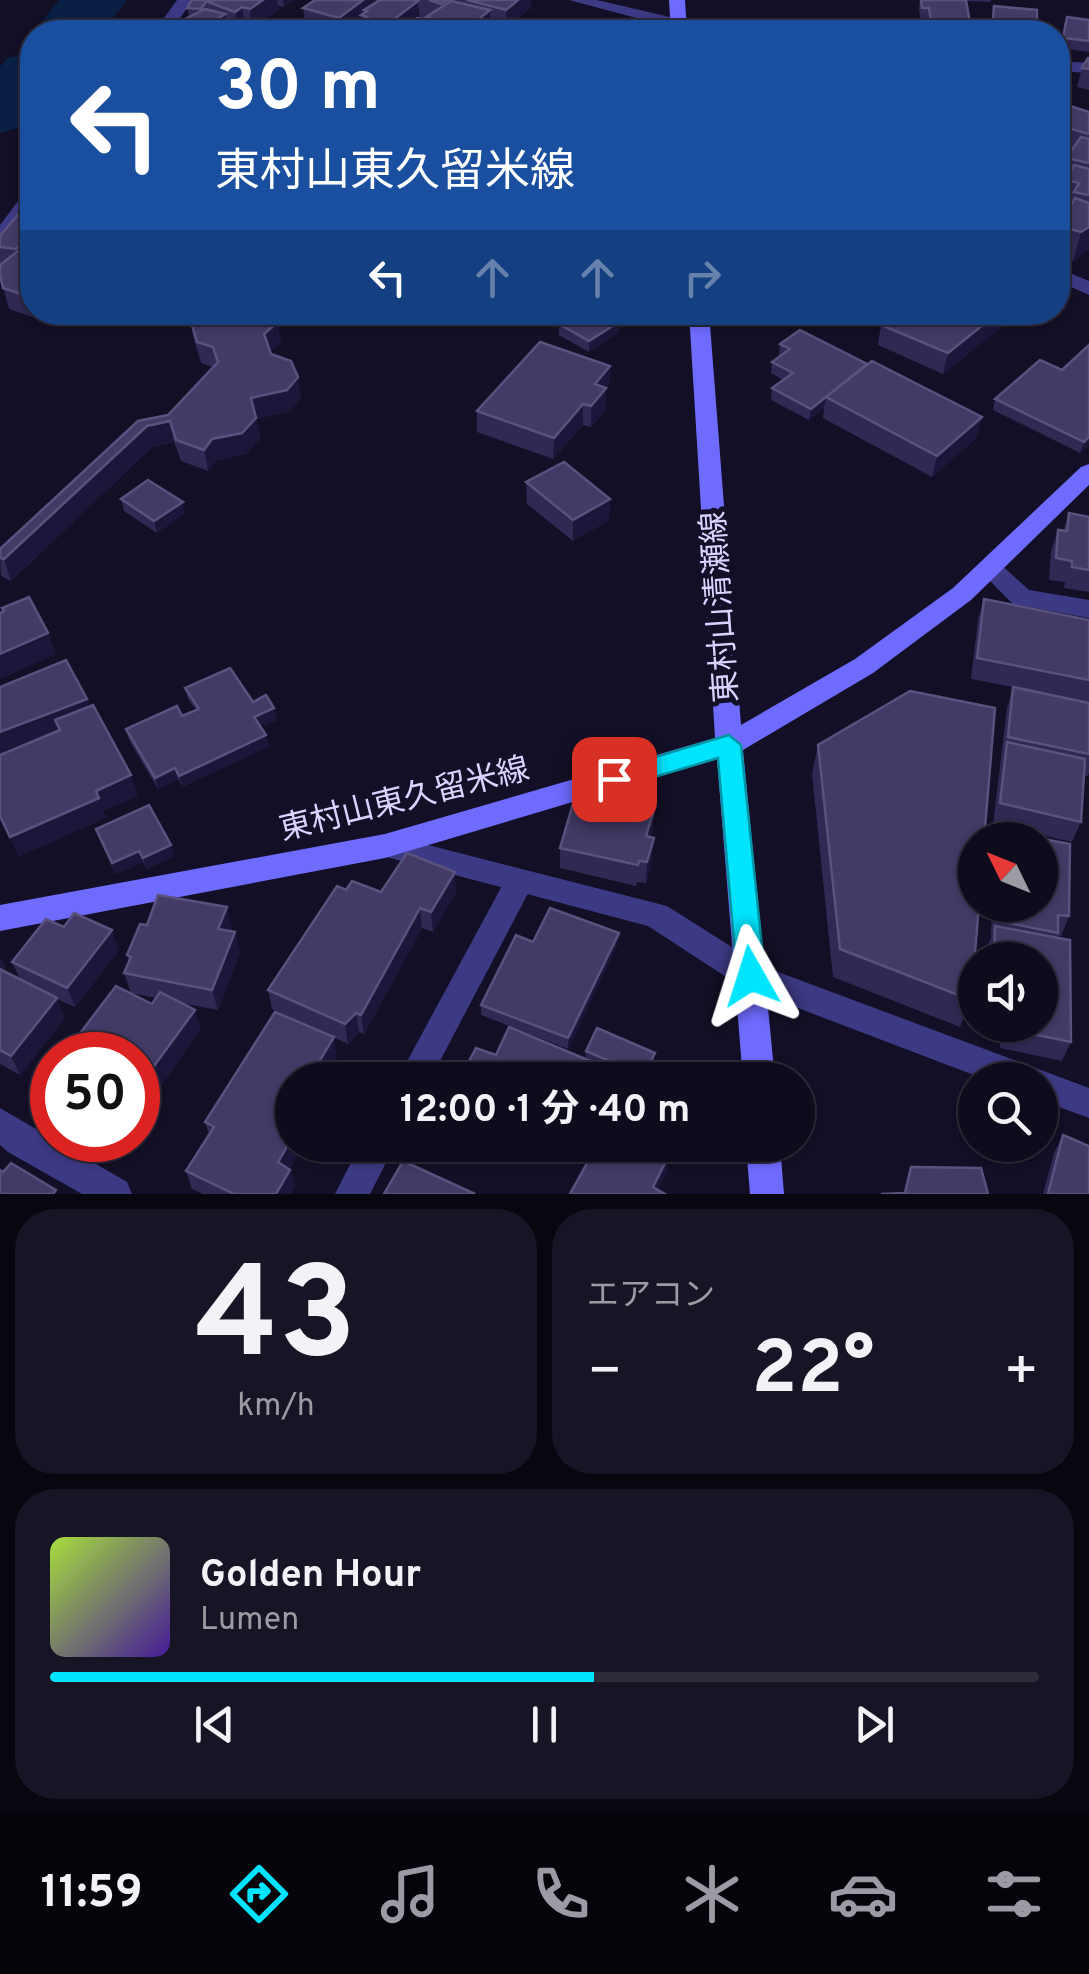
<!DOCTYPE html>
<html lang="ja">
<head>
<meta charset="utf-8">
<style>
  :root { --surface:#0e0b1c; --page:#171425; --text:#f1f3f6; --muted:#9b9ba3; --line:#2e2b3b; --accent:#00e5ff }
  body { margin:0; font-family:Overpass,"Noto Sans JP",sans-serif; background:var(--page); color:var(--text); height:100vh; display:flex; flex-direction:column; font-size:38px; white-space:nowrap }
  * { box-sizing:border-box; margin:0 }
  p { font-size:32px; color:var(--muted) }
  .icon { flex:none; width:55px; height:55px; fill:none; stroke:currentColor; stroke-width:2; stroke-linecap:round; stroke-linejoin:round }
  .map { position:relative; height:1194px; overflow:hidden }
  .side { display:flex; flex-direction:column; gap:15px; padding:15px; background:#08060f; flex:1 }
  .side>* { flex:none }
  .hud { position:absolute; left:20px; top:20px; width:1050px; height:305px; border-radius:40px; box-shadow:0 2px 8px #0004,0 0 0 2px var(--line); background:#1a4fa0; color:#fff; overflow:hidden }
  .needle { width:65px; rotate:313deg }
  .buttons { position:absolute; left:958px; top:822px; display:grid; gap:20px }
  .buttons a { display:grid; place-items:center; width:100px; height:100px; border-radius:50%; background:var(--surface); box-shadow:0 2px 8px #0004,0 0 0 2px var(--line); font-size:50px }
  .speed { position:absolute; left:30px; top:1032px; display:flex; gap:20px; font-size:50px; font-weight:700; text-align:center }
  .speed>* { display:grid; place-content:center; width:130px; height:130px; border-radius:50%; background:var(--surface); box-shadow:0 2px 8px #0004,0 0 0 2px var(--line); line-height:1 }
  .speed .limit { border:15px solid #d22; background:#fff; color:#111 }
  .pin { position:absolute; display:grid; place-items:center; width:85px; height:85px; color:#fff; margin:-42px; border-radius:20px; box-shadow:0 5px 15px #0006 }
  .me { position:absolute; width:110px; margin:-55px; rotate:354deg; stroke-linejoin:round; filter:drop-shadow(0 0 8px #0008) }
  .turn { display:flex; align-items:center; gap:35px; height:210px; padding:0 30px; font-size:45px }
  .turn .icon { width:130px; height:130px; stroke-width:2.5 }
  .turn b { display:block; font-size:70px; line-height:85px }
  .lanes { display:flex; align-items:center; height:95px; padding:0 30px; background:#0003; justify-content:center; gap:50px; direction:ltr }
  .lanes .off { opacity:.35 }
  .big { font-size:75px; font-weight:700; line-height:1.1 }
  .side .tile { flex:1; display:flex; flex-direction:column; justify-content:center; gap:15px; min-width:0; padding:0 35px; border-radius:40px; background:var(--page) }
  .side .dial { align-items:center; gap:0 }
  .dial b { font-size:130px; line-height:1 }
  .song { display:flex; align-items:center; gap:30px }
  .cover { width:120px; height:120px; border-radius:15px; background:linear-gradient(135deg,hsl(80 70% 55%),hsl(260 70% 35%)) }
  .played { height:10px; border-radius:5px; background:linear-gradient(90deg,var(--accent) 55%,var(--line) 55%) }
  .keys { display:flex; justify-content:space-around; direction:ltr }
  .heat { display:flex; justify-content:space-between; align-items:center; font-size:55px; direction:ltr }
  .side .tiles { flex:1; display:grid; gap:15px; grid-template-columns:1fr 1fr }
  .tile:last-child { grid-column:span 2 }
  .trip { position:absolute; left:275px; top:1062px; width:540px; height:100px; border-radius:50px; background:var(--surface); box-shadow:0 2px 8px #0004,0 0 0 2px var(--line); font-weight:700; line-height:100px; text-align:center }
  .tabs { display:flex; height:160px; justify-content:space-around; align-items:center; background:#06040b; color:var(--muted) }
  .tabs .icon { width:70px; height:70px }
  .tabs .active { color:var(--accent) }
  .tabs b { font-size:45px; color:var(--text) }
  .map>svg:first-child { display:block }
</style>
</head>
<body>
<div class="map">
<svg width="1089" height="1194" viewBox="0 0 1089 1194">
  <rect width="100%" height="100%" fill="#130f26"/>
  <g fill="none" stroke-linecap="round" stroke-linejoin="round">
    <!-- river -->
    <g fill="#0a1f44" fill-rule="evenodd">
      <polygon points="59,0 127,0 102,32 34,32"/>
      <polygon points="32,52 32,118 25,126 0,133 0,67 7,58"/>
    </g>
    <!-- lane -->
    <g fill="#3d3a85" fill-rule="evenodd">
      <polygon points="519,870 529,873 534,882 430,1080 397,1080 509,873"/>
      <polygon points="0,1108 127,1182 132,1194 82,1194 8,1152 0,1145"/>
      <polygon points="360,1145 395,1145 370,1194 335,1194"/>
    </g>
    <!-- street -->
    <g fill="#3d3a85" fill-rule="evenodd">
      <polygon points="177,0 193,0 170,32 154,32"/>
      <polygon points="569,0 597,0 678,19 745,27 753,32 678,29"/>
      <polygon points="1058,61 1089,63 1089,73 1058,71"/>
      <path d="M32,190c1,19 -12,47 -32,54v-19l25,-33z"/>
      <polygon points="1058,268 1089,281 1089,295 1058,281"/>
      <polygon points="989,559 998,562 1029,590 1089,600 1089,618 1013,604 977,568"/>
      <polygon points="385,834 667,906 762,966 1089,1088 1089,1118 1040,1100 1040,1080 987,1080 740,986 648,926 375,854 371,846 375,838"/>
    </g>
    <!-- secondary -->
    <g fill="#6f6bff" fill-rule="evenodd">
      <polygon points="669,0 685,0 687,32 671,32"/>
      <polygon points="689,312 709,312 741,725 855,659 953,588 1081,467 1089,464 1089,485 971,600 873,673 743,750 775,1080 743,1080 717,759 385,858 0,931 0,905 385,834 715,738"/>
      <polygon points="746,1145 780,1145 784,1194 750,1194"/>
    </g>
  </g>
  <!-- wall -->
  <g fill="#312854">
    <polygon points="192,0 294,0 284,7 278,6 279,10 252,28 245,25 238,31 229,27 229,32 178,30 177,23 189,17 187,8"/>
    <polygon points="315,0 531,0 531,7 507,28 491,24 491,29 487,32 356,32 356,26 347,32 326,32 306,27 303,8"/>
    <polygon points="920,0 991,0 991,2 966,1 970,23 968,32 929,31 928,18 920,18 919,9"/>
    <polygon points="1067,17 1089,20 1089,52 1061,48"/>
    <polygon points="1089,58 1089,90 1077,87 1082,68"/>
    <polygon points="1058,102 1089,112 1089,249 1073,261 1058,256 1058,212 1066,214 1071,203 1061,200 1067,180 1060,178 1066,158 1071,150 1058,146"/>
    <polygon points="32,198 32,312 96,312 92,315 53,324 9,309 0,275 0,236"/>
    <polygon points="274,312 281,342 270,352 301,398 290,411 256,419 260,439 246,454 216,460 208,471 181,461 174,442 152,447 11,581 1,576 0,549 168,415 213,367 201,363 193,336 190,314 185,313"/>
    <polygon points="845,312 882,312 871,323"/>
    <polygon points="898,312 1015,312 1013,317 943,374 878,345 881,325"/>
    <polygon points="620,321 619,332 589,352 559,335 559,324"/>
    <polygon points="780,344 867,365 982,417 976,438 932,477 823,418 824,408 809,420 771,400 772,388 783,380 771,373 772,362 780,356 779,355"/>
    <polygon points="610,366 609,386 606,390 606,409 591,427 583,425 553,459 477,432 477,411"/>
    <polygon points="995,399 1089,445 1080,453 993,410"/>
    <polygon points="526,482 610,499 609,520 573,541 527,504"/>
    <polygon points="121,499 185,513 157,533 124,511"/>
    <polygon points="1069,513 1089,517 1089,592 1064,588 1065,582 1049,580 1051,551 1058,530 1063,531"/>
    <polygon points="984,599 1089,620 1089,702 1046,694 1089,703 1089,773 1088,776 1084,776 1081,822 1072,842 993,824 1007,708 1013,687 971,679 978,620"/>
    <polygon points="185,688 253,702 274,708 277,720 260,726 269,746 182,787 178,779 158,789 129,740 126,729 182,716 196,710 188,699"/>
    <polygon points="818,745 971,1000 960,1027 833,977 812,774"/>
    <polygon points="653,827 650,837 652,859 646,883 637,882 636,886 560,868 560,848"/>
    <polygon points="96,829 174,856 147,869 143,862 116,874"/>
    <polygon points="1001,831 1070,844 1069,916 1061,936 1056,936 1056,937 1070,940 1071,1042 1062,1061 1000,1048 1000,1029 985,1026 1040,1025 1040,960 987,960 987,946 991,938 992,905 1040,905 1040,840 998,840"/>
    <polygon points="346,890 381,892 456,892 433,932 422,928 364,1034 359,1032 348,1044 272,1009 268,990"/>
    <polygon points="147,925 232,927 230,932 240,952 218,1010 181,1003 201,1029 138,1117 138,1055 70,1055 68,1049 152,1004 156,998 131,993 124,973 129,962 127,955"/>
    <polygon points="619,933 618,943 568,1049 481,1015 481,1005 533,942"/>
    <polygon points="119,950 75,1007 57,999 65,1018 20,1075 0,1064 0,957 6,969 3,971 20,979 12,962"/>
    <polygon points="586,1051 654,1063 646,1080 629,1080 602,1068 601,1080 459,1080 496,1055 585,1059"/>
    <polygon points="337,1056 323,1080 292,1080 290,1169 295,1187 291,1194 203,1194 192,1189 186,1171 209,1134 205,1122"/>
    <polygon points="1063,1135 1089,1194 1043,1194 1054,1153"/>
  </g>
  <!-- shaded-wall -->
  <g fill="#1d163a">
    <polygon points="263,0 277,0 279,10 252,28 250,9"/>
    <polygon points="283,0 294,0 284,7"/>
    <polygon points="363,0 376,0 377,10 364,10 364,16 361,15 362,21 346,32 341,32 339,18"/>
    <polygon points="518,0 531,0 531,7 507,28 506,10"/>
    <polygon points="418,1 420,20 403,32 379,32"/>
    <polygon points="242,7 245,25 238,31 235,12"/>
    <polygon points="490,10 491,29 487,32 469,32 468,28"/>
    <polygon points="225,14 229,32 214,32 216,20"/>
    <polygon points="1068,67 1063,86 1058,94 1058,81"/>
    <polygon points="1089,227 1089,249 1073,261 1081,232"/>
    <polygon points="32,236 32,258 22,270 16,249 26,237"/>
    <polygon points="50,312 96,312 92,315 53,324"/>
    <polygon points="873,312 882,312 871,323"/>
    <polygon points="999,312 1015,312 1013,317 943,374 948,353"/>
    <polygon points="620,321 619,332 589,352 589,341"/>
    <polygon points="278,322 281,342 267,355 264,334"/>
    <polygon points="610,366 609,386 606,390 606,409 591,427 591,406 595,384"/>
    <polygon points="298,377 301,398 290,411 256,419 260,439 246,454 216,460 208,471 204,450 212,439 251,398"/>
    <polygon points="826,397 824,408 809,420 811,409"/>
    <polygon points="583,404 583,425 553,459 554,438"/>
    <polygon points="982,417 976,438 932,477 937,456"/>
    <polygon points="170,421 174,442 152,447 11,581 4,559 147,426"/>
    <polygon points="1089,437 1089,445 1080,453 1084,442"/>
    <polygon points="610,499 609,520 573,541 573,520"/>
    <polygon points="183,502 185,513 157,533 154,521"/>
    <polygon points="48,633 56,654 0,679 0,654"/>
    <polygon points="87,699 94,720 55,720 60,733 0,756 0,732"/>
    <polygon points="274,708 277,720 256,728 254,717"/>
    <polygon points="266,735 269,746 182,787 179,776"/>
    <polygon points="175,768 178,779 158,789 155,778"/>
    <polygon points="131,775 138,796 103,811 106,818 18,857 10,837 96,791"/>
    <polygon points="655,807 653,827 644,857 646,836"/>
    <polygon points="654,838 652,859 646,883 647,862"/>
    <polygon points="171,845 174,856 147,869 143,858"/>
    <polygon points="139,851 143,862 116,874 112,863"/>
    <polygon points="455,872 456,892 433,932 431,912"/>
    <polygon points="227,907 232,927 223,949 218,929"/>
    <polygon points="420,908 422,928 364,1034 361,1015"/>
    <polygon points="112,930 119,950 75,1007 67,988"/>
    <polygon points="235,932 240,952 218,1010 212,990"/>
    <polygon points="619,933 618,943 568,1049 568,1038"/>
    <polygon points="0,957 6,969 0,975"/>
    <polygon points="57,998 65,1018 20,1075 11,1056"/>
    <polygon points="195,1010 201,1029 138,1117 138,1088"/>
    <polygon points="356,1013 359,1032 348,1044 345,1024"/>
    <polygon points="334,1037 337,1056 323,1080 308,1080"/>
    <polygon points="655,1053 654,1063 646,1080 644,1080"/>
    <polygon points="602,1066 601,1080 596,1080"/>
    <polygon points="292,1138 292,1145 304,1145 283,1180 278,1162"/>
    <polygon points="670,1153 667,1171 656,1194 653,1187"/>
    <polygon points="290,1170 295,1187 291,1194 276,1194"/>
  </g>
  <!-- building -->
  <g fill="#433a66" stroke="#5a527e" stroke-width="2.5">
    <polygon points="192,0 207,0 201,9 187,8"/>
    <polygon points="211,0 263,0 250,9 242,7 235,12 208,2"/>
    <polygon points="315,0 363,0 339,18 303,8"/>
    <polygon points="380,0 413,0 418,1 379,31 356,25 367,17 361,15 367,11 364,10"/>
    <polygon points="429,0 448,0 441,4"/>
    <polygon points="467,0 518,0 506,10"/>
    <polygon points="921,0 966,0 970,23 931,21 929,8 922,8"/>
    <polygon points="451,1 490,10 468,28 426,17"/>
    <polygon points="994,6 1037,10 1037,32 992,31"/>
    <polygon points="205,9 225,14 216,20 228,23 214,32 175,32 185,25 177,23"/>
    <polygon points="1067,17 1089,20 1089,41 1063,38"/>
    <polygon points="417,18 465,29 460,32 399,32"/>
    <polygon points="1088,58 1089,58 1089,69 1082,68"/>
    <polygon points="1058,64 1068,67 1058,81"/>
    <polygon points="1058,102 1089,112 1089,134 1058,125"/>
    <polygon points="1081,137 1089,139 1089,163 1066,158"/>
    <polygon points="1074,165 1089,169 1089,195 1074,192 1079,183 1067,180"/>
    <polygon points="32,198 32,236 26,237 16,249 0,247 0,236"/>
    <polygon points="1075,198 1089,203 1089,227 1081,232 1058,226 1060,222 1058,221 1058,212 1059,210 1066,214"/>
    <polygon points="32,240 32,298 3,288 0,275 0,265"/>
    <polygon points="192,312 274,312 278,322 264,334 271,354 291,361 298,377 287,390 251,398 256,418 242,433 212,439 204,450 176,440 170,421 147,426 4,559 0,558 0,549 138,421 168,415 218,362 213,347 197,342 189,315"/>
    <polygon points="577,312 604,312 620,321 589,341 559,324"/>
    <polygon points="898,312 999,312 948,353 881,325"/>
    <polygon points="800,330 867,364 811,409 772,388 793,373 772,362 790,349 780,344"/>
    <polygon points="540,342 610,366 595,384 606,388 591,406 583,404 554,438 477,411"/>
    <polygon points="1089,345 1089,437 1084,442 995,399 1040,360 1062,370"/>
    <polygon points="872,361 982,417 937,456 826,397"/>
    <polygon points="564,462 610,499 573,520 526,482"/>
    <polygon points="148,480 183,502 154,521 121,499"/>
    <polygon points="1069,513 1089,517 1089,570 1072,567 1072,561 1056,558 1058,530 1067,531"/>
    <polygon points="29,597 48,633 0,654 0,613 4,611 2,608"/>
    <polygon points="984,599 1089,620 1089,680 977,658"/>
    <polygon points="66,660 87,699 0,732 0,687"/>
    <polygon points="230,668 253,702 266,695 274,708 254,717 266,735 179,776 175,768 155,778 126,729 177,706 182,716 199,709 185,688"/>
    <polygon points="1013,687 1089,703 1089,754 1008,737"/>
    <polygon points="910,691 995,708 984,840 975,840 975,905 979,905 971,1000 840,949 818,745"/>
    <polygon points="93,705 131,775 96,791 99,798 10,837 0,816 0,755 60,730 55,720"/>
    <polygon points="1007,742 1085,759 1081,822 1000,803"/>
    <polygon points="577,790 655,807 646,836 654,838 647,862 639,861 638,865 560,848"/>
    <polygon points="149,805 171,845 143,858 139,851 112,863 96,829"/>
    <polygon points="1001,831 1070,844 1069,916 1058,915 1058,933 998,921 999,905 1040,905 1040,840 1001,840"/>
    <polygon points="407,853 455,872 431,912 420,908 361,1015 356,1013 345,1024 268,990 337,886 346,890 352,881 381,892"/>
    <polygon points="158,895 227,907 218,929 235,932 212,990 124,973 131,957 127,955 140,924 147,925"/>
    <polygon points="550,908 619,933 568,1038 481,1005 516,935 533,942"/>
    <polygon points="74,913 112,930 67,988 12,962 46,919 64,927"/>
    <polygon points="995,926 1070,940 1071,1042 1008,1029 1008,1025 1040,1025 1040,960 994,960"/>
    <polygon points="0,969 57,998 11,1056 0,1050"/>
    <polygon points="116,986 152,1004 160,992 195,1010 138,1088 138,1055 71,1055 74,1052 68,1049"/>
    <polygon points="275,1012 334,1037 308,1080 292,1080 292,1138 278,1162 290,1170 276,1194 234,1194 186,1171 214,1127 205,1122"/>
    <polygon points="509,1027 602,1066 596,1080 459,1080 476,1048 496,1055"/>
    <polygon points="597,1028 655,1053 644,1076 586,1051"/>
    <polygon points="1063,1135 1089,1146 1089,1194 1048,1194"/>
    <polygon points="597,1145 654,1145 670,1153 653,1187 665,1194 570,1194"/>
    <polygon points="403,1161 475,1194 384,1194"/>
    <polygon points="11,1163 56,1190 53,1194 0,1194 0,1170 3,1172"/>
    <polygon points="911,1167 981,1168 988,1194 881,1194 905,1193"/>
  </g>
  <!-- route -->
  <polygon fill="#00e5ff" stroke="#0095a6" stroke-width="2.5" points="729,735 741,745 765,976 761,985 751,989 741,985 737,976 718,758 614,789 602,779 605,772"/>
  <g text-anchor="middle" stroke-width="10" stroke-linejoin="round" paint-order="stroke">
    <!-- street labels -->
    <g font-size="32" fill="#d9d4ff" stroke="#130f26">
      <text transform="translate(719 607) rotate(-94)" y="11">東村山清瀬線</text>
      <text transform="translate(404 798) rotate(-14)" y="11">東村山東久留米線</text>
    </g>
  </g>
</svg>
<div class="buttons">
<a><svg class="needle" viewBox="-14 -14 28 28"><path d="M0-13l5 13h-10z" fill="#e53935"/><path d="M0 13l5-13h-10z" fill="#9b9ba3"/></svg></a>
<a><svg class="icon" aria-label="sound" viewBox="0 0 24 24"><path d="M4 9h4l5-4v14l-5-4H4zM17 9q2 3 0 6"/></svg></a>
<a><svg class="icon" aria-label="search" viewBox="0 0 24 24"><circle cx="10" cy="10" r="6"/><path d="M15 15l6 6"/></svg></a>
</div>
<div class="speed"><div class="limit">50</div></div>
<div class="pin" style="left:614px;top:779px;background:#d93025"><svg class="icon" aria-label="arrive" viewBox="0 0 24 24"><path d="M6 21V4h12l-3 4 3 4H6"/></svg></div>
<svg class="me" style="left:751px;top:976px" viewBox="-20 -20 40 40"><path d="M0-17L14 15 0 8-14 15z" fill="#00e5ff" stroke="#fff" stroke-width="4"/></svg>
<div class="trip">12:00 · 1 分 · 40 m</div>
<div class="hud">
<div class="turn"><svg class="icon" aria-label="left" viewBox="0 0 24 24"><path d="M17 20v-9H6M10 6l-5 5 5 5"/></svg><div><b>30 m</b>東村山東久留米線</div></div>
<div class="lanes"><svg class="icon" aria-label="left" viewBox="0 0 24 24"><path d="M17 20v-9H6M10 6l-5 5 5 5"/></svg><svg class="icon off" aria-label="ahead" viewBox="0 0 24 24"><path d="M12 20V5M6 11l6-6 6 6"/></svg><svg class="icon off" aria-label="ahead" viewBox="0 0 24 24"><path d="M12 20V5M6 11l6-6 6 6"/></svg><svg class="icon off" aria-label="right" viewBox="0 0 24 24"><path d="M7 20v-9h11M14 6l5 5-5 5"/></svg></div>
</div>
</div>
<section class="side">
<div class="tiles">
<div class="tile dial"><b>43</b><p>km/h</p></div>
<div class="tile"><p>エアコン</p>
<div class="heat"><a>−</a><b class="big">22°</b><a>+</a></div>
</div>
<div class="tile">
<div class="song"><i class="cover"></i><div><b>Golden Hour</b><p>Lumen</p></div></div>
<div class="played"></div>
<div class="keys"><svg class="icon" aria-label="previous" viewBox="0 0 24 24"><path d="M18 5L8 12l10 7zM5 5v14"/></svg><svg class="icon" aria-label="pause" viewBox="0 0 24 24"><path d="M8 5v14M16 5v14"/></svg><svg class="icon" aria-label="next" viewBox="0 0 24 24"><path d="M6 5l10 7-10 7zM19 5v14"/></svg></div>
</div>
</div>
</section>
<nav class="tabs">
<b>11:59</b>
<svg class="icon active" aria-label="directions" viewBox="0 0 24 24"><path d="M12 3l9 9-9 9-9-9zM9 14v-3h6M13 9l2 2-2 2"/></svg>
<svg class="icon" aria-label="music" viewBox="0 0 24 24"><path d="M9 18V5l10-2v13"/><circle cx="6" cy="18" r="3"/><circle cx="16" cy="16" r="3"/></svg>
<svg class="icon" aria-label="phone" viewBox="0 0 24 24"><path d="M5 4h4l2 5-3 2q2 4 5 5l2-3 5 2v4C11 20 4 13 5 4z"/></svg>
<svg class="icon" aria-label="climate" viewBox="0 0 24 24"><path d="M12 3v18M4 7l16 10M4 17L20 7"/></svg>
<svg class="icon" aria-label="car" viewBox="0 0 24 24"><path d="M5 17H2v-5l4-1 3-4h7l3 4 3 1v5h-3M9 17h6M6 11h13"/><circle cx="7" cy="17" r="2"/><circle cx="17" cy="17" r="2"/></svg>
<svg class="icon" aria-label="filters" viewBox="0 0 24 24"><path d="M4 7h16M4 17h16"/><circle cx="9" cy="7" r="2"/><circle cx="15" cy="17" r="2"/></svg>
</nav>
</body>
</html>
